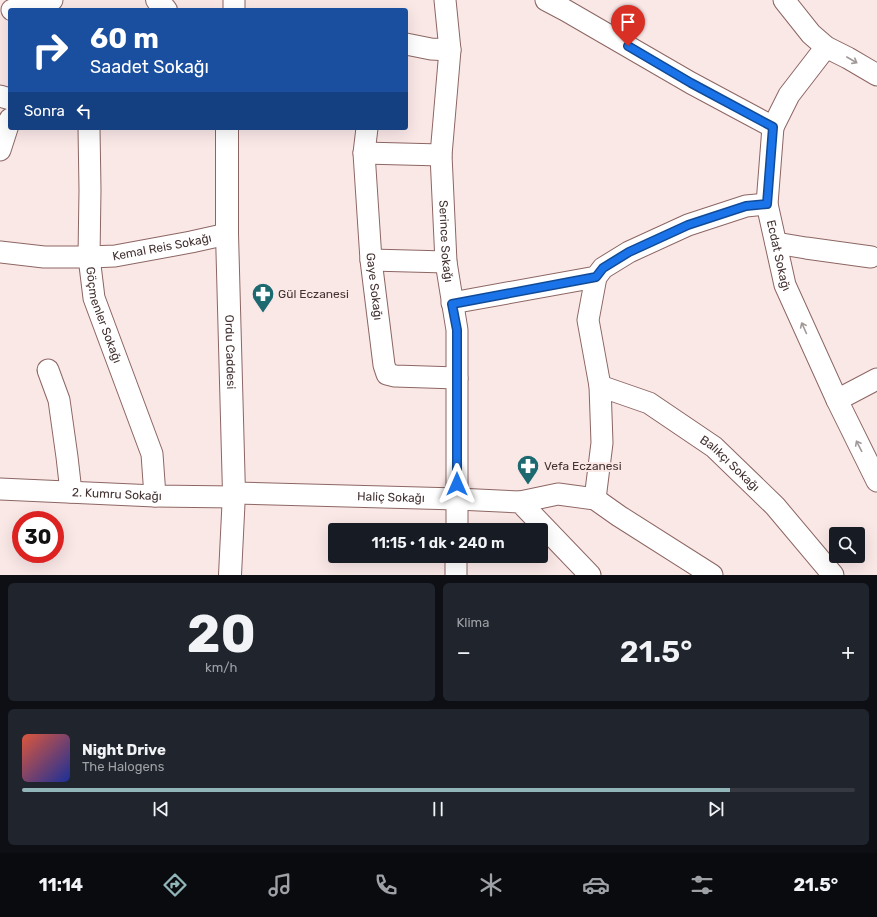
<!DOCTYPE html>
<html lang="tr">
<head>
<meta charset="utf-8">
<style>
  :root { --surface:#171b24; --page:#20242c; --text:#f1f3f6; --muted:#9ea1a6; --line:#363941; --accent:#92b5ba }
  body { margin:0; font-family:Rubik,sans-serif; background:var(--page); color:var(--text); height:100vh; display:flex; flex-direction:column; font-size:15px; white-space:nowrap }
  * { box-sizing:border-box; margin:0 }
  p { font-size:13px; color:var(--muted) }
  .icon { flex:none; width:22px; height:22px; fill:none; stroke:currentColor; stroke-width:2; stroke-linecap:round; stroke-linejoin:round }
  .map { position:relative; height:575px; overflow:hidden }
  .side { display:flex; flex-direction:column; gap:8px; padding:8px; background:#0d0f14; flex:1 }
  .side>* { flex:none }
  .banner { position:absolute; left:8px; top:8px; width:400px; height:122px; border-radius:4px; box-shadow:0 4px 16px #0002; background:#1a4fa0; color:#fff; overflow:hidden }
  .tools { position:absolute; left:829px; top:527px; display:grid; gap:8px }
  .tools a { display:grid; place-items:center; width:36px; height:36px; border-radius:4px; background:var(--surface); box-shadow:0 4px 16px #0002; font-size:20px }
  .speed { position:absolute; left:12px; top:511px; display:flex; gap:8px; font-size:20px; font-weight:700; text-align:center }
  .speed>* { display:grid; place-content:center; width:52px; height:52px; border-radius:50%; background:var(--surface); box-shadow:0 4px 16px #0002; line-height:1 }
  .speed .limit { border:6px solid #d22; background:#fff; color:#111 }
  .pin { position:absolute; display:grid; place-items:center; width:34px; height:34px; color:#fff; margin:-41px -17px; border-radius:50% 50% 50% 0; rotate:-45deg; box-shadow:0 0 4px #0007 }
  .pin .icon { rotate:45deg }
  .me { position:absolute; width:44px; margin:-22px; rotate:0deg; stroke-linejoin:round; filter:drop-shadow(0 0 3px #0008) }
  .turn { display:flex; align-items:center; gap:14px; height:84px; padding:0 16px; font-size:18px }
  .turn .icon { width:52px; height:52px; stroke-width:2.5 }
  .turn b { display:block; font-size:28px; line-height:34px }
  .then { display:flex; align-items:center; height:38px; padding:0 16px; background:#0003; gap:8px; font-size:15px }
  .big { font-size:30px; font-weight:600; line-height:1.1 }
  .side .tile { flex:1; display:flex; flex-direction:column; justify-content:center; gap:6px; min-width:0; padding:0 14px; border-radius:6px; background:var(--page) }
  .side .dial { align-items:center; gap:0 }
  .dial b { font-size:52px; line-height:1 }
  .song { display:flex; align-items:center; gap:12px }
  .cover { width:48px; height:48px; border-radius:6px; background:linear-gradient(135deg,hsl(10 70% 55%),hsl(230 70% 35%)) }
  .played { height:4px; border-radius:2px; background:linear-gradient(90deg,var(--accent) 85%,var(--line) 85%) }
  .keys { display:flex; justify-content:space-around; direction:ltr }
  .heat { display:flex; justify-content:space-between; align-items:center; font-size:22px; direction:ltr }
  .side .tiles { flex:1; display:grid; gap:8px; grid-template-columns:1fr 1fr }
  .tile:last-child { grid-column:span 2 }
  .trip { position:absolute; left:328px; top:523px; width:220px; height:40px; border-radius:4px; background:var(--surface); box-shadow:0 4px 16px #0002; font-weight:600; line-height:40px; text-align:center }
  .tabs { display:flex; height:64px; justify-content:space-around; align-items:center; background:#090b0e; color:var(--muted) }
  .tabs .icon { width:28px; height:28px }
  .tabs .selected { color:var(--accent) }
  .tabs b { font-size:18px; color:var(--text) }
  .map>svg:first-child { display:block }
</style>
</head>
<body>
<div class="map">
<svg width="877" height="575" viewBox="0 0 877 575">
  <rect width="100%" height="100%" fill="#fae8e7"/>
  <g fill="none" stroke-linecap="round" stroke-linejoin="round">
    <!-- street casing -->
    <g stroke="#8c6663" stroke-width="23">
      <g id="street">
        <path id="s1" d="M445,0l5,50 -9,105 5,107 11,68v200"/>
        <path id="s2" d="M546,0l19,10 126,73 82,44 -6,77 18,81 52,115 40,81"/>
        <polyline points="784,0 811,34 826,47 848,58 877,75"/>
        <polyline points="12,10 52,0"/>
        <polyline points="234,10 234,0"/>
        <polyline points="406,44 431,49 450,50"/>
        <polyline points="0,96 10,99"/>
        <polyline points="773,127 789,95 826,47"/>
        <path id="s3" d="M89,128l1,62 -1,67 5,41 58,156 3,42"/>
        <path id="s4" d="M367,128l-3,25 7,107 13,105 3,9 8,2 62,2"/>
        <polyline points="0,150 10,119"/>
        <polyline points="364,153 441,155"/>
        <polyline points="776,243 806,248 871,257"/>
        <path id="s5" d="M0,252l44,5h45l26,-1 76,-14 36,-8"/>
        <polyline points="371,260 446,262"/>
        <polyline points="452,303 596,277 603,268 629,252 688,225 746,206 767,204"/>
        <polyline points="48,370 59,400 67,457 71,492"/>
        <path id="s6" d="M600,386l49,17 65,44 61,59 58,69"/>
        <polyline points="837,400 877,379"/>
        <path id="s7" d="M0,489l155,7 79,1"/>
        <path id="s8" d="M234,493l223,6 63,3 70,73"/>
        <polyline points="595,499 602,443 600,386 588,320 596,277"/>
        <polyline points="520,502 558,494 595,499 619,516 712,575"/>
        <polyline points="456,575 456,556"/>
      </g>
    </g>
    <!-- secondary casing -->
    <g stroke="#8c6663" stroke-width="24">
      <g id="secondary">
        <polyline points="157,0 166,10"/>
        <path id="s9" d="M227,128v106l7,259 -4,82"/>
      </g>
    </g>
    <!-- street -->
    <use href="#street" stroke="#fff" stroke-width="21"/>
    <!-- secondary -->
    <use href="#secondary" stroke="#fff" stroke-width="22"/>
  </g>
  <!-- one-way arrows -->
  <defs><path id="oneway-shaft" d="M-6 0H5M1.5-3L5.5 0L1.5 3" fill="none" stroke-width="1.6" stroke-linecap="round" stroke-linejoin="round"/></defs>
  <g stroke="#a19898">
    <use href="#oneway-shaft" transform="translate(852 60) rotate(30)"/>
    <use href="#oneway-shaft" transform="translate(804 328) rotate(-114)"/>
    <use href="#oneway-shaft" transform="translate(859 446) rotate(-117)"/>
  </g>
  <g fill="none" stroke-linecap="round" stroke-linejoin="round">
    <!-- route casing -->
    <g stroke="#114b97" stroke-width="10">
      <polyline id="route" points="457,484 457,330 452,304 596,277 603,268 629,252 688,225 746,206 767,204 773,127 691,83 628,46"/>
    </g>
    <!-- route -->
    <use href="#route" stroke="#1a73e8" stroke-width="7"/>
  </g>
  <!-- icons -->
  <defs>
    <g id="pharmacy-pin" transform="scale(1.15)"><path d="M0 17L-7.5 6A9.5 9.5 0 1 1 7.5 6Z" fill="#1d6970" stroke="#fae8e7"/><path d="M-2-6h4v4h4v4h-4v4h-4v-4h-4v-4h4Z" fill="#fff"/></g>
  </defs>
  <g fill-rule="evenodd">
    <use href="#pharmacy-pin" x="263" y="294"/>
    <use href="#pharmacy-pin" x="528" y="466"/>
  </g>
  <g text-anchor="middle" stroke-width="4" stroke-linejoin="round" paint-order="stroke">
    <!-- street labels -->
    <g font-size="12" fill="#433231" stroke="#fae8e7">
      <text dy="4" stroke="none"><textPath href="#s1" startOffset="242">Serince Sokağı</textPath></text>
      <text dy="4" stroke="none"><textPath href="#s5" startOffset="163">Kemal Reis Sokağı</textPath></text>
      <text dy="4" stroke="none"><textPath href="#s2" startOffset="390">Ecdat Sokağı</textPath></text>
      <text dy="4" stroke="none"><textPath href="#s4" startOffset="159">Gaye Sokağı</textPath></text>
      <text dy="4" stroke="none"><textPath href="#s3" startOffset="189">Göçmenler Sokağı</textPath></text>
      <text dy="4" stroke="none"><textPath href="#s9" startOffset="224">Ordu Caddesi</textPath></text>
      <text dy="4" stroke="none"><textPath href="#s6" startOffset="153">Balıkçı Sokağı</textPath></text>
      <text dy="4" stroke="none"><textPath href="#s7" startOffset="117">2. Kumru Sokağı</textPath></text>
      <text dy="4" stroke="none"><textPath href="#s8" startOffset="157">Haliç Sokağı</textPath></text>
    </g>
    <!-- poi labels -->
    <g font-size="12" fill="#433231" stroke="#fae8e7" text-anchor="start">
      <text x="278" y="298">Gül Eczanesi</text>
      <text x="544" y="470">Vefa Eczanesi</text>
    </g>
  </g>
</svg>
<div class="tools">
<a><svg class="icon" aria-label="search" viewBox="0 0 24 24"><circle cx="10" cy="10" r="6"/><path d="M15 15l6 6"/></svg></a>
</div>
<div class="speed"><div class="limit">30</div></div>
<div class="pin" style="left:628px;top:46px;background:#d93025"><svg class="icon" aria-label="arrive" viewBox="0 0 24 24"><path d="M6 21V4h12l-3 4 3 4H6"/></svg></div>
<svg class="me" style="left:457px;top:484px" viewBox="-20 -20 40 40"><path d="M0-17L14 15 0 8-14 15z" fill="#1a73e8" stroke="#fff" stroke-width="4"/></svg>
<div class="trip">11:15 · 1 dk · 240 m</div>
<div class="banner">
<div class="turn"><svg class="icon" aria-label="right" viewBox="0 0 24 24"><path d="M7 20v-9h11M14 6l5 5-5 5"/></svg><div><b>60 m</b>Saadet Sokağı</div></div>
<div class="then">Sonra<svg class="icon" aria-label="left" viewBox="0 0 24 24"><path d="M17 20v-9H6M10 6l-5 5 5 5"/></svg></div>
</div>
</div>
<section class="side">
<div class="tiles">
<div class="tile dial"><b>20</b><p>km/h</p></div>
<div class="tile"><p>Klima</p>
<div class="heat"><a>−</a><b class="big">21.5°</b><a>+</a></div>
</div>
<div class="tile">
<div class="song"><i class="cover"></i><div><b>Night Drive</b><p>The Halogens</p></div></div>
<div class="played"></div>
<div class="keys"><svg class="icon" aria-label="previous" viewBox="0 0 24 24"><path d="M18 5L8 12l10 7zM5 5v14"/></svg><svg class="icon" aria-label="pause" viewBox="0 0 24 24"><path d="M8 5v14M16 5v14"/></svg><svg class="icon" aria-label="next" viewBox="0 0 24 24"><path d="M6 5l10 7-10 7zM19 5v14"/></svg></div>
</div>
</div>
</section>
<nav class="tabs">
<b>11:14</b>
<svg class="icon selected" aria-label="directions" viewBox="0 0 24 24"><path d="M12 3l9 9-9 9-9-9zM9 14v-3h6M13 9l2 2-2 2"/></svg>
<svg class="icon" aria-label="music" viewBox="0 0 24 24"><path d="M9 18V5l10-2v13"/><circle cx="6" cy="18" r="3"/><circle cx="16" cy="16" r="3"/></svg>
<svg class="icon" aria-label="phone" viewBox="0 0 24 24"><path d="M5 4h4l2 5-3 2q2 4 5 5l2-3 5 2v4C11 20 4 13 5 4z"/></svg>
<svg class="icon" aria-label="climate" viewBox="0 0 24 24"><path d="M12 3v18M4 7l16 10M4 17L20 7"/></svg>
<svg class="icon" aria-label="car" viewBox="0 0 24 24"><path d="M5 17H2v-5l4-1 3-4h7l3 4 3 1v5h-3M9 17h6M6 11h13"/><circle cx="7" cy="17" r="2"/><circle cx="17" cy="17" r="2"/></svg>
<svg class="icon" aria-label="filters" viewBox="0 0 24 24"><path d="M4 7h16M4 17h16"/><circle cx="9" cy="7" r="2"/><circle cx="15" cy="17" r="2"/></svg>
<b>21.5°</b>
</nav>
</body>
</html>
